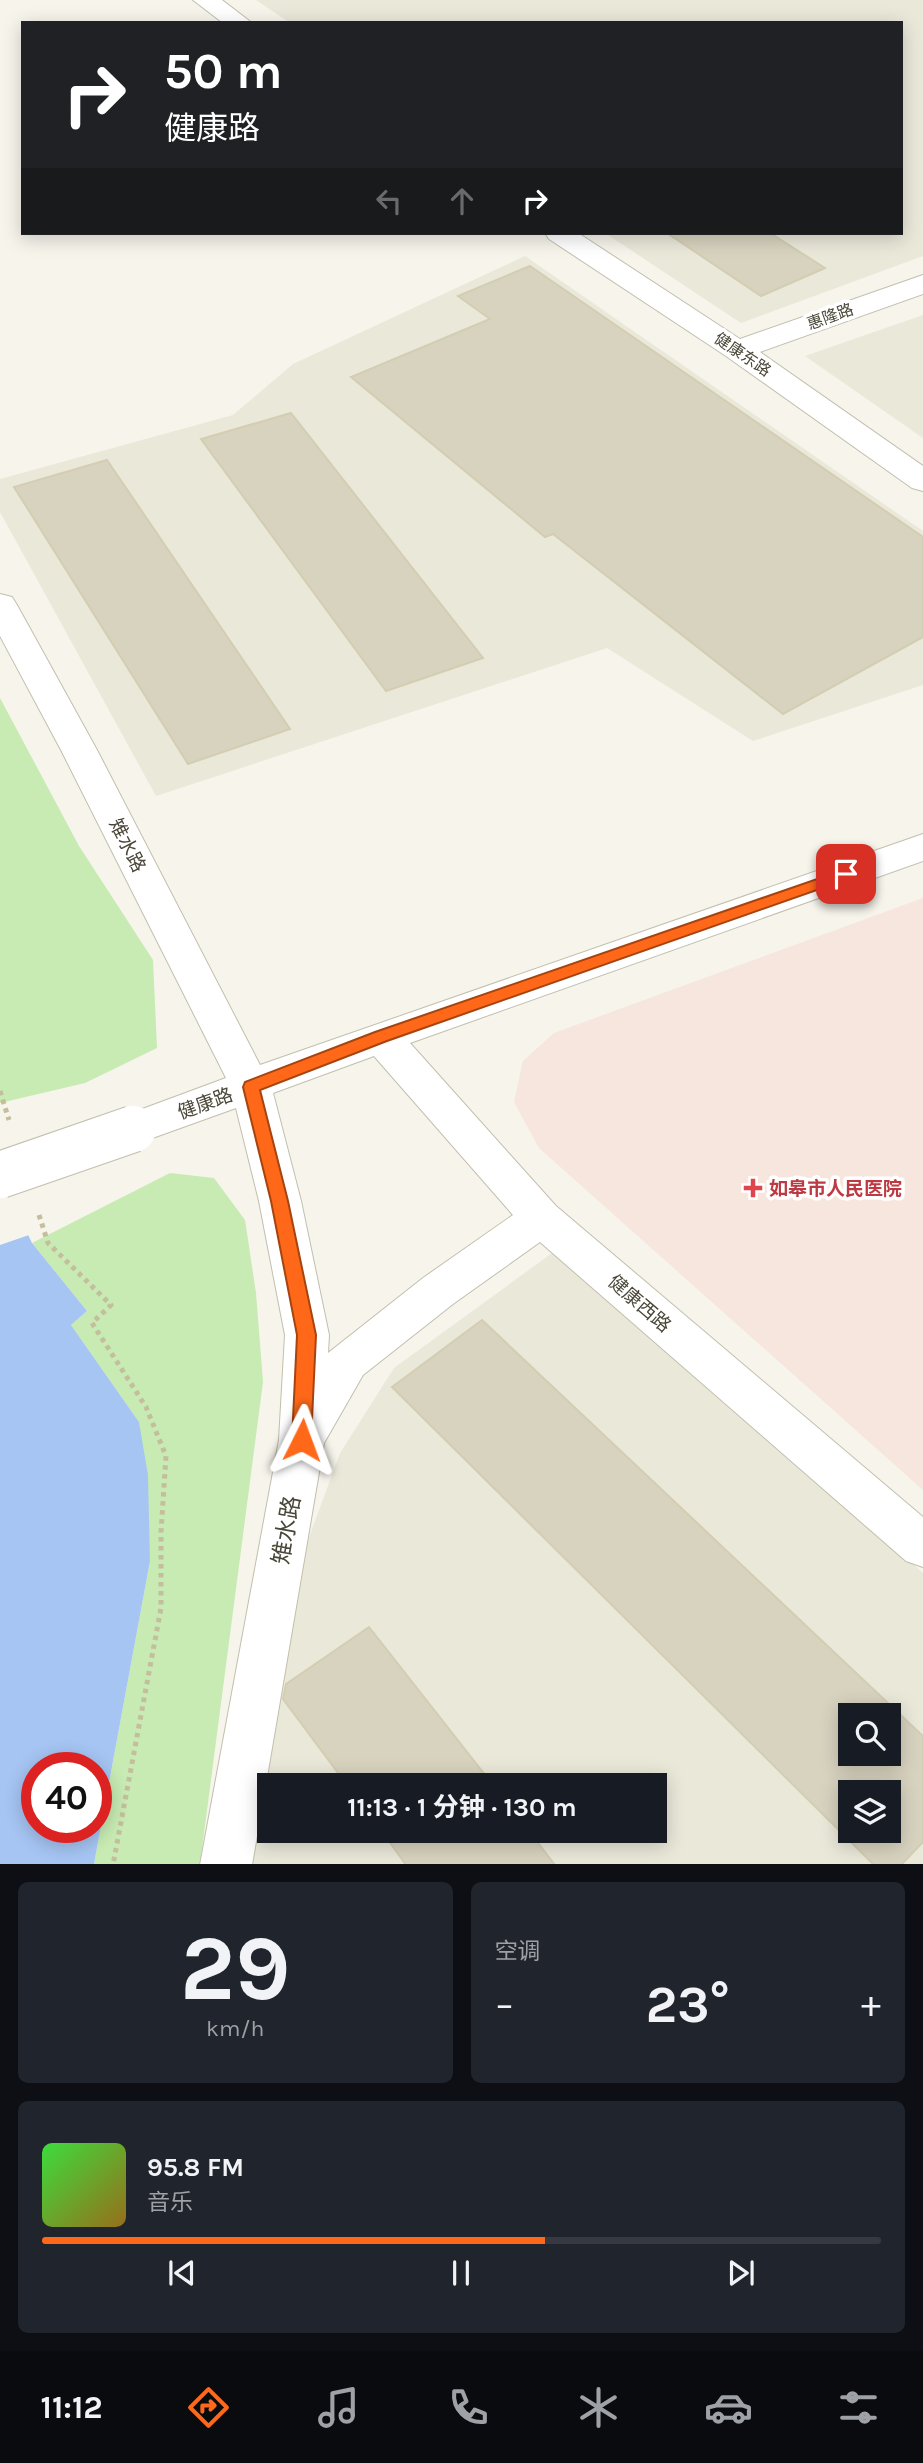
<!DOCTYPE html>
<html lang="zh">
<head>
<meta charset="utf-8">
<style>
  :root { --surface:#171b24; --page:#20242c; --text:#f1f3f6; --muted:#9ea1a6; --line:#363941; --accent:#ff6818 }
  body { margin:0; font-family:Karla,"Noto Sans SC",sans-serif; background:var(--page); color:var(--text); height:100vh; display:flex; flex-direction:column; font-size:26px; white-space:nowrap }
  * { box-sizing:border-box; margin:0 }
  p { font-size:23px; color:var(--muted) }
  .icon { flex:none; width:38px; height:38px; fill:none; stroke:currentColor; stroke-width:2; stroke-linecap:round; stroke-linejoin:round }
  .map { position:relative; height:1864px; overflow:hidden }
  .drawer { display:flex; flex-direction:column; gap:18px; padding:18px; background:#0d0f14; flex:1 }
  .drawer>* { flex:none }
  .guide { position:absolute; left:21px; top:21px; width:882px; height:214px; border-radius:0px; box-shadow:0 4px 18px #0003; background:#202124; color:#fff; overflow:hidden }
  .tools { position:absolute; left:838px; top:1703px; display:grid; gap:14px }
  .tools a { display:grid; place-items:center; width:63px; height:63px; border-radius:0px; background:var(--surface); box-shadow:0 4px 18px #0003; font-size:35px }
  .speed { position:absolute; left:21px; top:1752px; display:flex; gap:14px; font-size:35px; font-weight:700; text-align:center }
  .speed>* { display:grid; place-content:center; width:91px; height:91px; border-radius:50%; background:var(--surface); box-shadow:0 4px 18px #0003; line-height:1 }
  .speed .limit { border:10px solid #d22; background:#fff; color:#111 }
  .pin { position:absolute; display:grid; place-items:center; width:60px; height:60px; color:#fff; margin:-30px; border-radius:14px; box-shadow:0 4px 10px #0006 }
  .me { position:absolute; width:77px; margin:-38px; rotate:3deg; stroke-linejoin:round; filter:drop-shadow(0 0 5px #0008) }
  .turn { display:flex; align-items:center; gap:24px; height:147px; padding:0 28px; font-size:32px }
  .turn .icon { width:91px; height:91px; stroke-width:2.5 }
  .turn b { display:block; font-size:49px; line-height:60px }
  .lanes { display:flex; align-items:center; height:66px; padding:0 28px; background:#0003; justify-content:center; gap:35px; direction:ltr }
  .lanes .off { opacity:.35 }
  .big { font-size:52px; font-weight:700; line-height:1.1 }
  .drawer .widget { flex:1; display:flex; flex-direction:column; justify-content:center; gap:10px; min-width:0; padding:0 24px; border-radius:10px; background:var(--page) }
  .drawer .dial { align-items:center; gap:0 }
  .dial b { font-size:91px; line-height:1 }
  .song { display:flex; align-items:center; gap:21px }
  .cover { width:84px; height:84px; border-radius:10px; background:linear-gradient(135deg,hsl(120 70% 55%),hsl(40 70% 35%)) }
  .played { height:7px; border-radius:4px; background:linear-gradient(90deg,var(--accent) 60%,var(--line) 60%) }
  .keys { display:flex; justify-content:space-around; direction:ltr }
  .heat { display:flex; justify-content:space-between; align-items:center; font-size:38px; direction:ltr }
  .drawer .tiles { flex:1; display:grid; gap:18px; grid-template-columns:1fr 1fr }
  .widget:last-child { grid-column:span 2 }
  .trip { position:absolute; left:257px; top:1773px; width:410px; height:70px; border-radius:0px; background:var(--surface); box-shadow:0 4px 18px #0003; font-weight:700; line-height:70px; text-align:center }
  .menu { display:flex; height:112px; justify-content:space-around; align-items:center; background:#090b0e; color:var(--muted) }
  .menu .icon { width:49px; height:49px }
  .menu .current { color:var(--accent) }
  .menu b { font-size:32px; color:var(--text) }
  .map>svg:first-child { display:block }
</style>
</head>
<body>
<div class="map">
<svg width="923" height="1865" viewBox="0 0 923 1865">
  <rect width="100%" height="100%" fill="#f6f4eb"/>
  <!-- residential -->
  <g fill="#eae8d9" fill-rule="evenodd">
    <polygon points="256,0 923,0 923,256 741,323 605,233 901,233 901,23 290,23"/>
    <polygon points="525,256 923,531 923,685 753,741 607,648 156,796 0,512 0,479 233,415 293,364"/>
    <polygon points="923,315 923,438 805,356"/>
    <path d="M559,1248l364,325v291l-679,1 48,-281 48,-131 54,-85zM850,1715h39v39h-39zM270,1785h384v45h-384zM850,1792h39v38h-39z"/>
  </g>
  <!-- medical -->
  <polygon fill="#f6e6de" points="923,898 923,1490 539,1148 514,1102 523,1061 554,1033"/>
  <!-- green -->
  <g fill="#c7ebb3">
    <polygon points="0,698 79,846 153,960 157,1048 85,1083 0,1103"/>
    <polygon points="170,1173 214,1178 245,1220 256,1293 263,1382 200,1864 94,1864 150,1561 139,1422 71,1325 87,1311 32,1243"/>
  </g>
  <!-- water -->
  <path fill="#a6c5f3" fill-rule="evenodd" d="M0,1178l32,65 55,68 -16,14 68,97 9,53 2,86 -56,303h-94zM37,1768h59v59h-59z"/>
  <!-- pier -->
  <polygon fill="#f6f4eb" points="0,1175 32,1234 0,1245"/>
  <!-- building -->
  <g fill="#d8d3bf" stroke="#d3cdb2" stroke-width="2" fill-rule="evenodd">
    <polygon points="667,233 770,233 825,268 761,296"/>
    <polygon points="530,266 923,537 923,637 783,714 553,534 545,537 351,377 490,319 458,296"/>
    <polygon points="291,413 483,658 386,691 201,439"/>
    <polygon points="107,460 290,729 188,764 14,487"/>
    <path d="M482,1320l441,416v106l-22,23h-27l-482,-478zM850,1715h39v39h-39zM850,1792h39v38h-39z"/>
    <polygon points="369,1627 493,1785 347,1785 283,1699 286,1684"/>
    <polygon points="381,1830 528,1830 555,1865 406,1865"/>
  </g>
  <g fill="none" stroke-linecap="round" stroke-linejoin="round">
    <!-- minor casing -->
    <g stroke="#c2bfad" stroke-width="2">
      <g id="minor">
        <polygon points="193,0 222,0 252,23 223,23"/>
        <polygon points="545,233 578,233 740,339 923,275 923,294 760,352 923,466 923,491 912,488 726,356 549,239"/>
      </g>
    </g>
    <!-- tertiary casing -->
    <g stroke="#c2bfad" stroke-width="2">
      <path id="tertiary" d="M0,594l12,3 5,8 80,145 163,315 663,-231v27l-513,182 146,163 367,311v50l-17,-6 -366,-319 -87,62 -90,71 -39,68 -72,422h-52l79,-425 6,-105 -26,-134 -23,-93 -103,37 -15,-5 -6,-11 6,-11 108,-40 -165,-328 -61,-114zM374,1056l139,159 -90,63 -95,75 1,-18 -28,-134 -28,-108z"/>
    </g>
    <!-- path -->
    <g stroke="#c4be9d" stroke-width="5" stroke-dasharray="4.5 4.5" stroke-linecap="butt">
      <polyline points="0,1091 9,1120"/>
      <polyline points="39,1215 48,1243 111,1305 92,1323 146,1407 166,1456 161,1532 161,1608 113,1865"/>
    </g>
    <!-- minor -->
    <use href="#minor" fill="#fff" fill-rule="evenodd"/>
    <!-- tertiary -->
    <use href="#tertiary" fill="#fff" fill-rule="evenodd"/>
    <!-- tertiary-bridge casing -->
    <g stroke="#c2bfad" stroke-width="48" stroke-linecap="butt">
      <polyline id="tertiary-bridge" points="0,1175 133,1129"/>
    </g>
    <!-- tertiary-bridge -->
    <use href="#tertiary-bridge" stroke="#fff" stroke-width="46"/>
  </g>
  <!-- route -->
  <polygon fill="#ff6818" stroke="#a64410" stroke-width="2" points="846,869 851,871 851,878 387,1041 260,1090 288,1201 316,1335 311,1440 309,1446 295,1446 292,1440 297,1335 271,1201 243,1087 245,1082 375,1032"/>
  <!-- markers -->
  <path fill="#e0444e" stroke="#fff" stroke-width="2.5" d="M749.5 1177.5h7v7h7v7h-7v7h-7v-7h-7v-7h7z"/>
  <g text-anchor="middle" stroke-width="7" stroke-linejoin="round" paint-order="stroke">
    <!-- far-street labels -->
    <g font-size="16" fill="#4a4738" stroke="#fff">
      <text transform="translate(830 316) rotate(-20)" y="6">惠隆路</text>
      <text transform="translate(743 354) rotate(34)" y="6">健康东路</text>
    </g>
    <!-- street labels -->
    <g font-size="19" fill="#4a4738" stroke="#fff">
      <text transform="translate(128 845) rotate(63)" y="7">雉水路</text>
      <text transform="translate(205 1103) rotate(-20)" y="7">健康路</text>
      <text transform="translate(640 1303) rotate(41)" y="7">健康西路</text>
    </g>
    <!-- health labels -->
    <g font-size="19" font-weight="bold" fill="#be3a42" stroke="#fff" text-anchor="start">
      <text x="769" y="1195">如皋市人民医院</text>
    </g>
    <!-- near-street labels -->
    <g font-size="23" fill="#4a4738" stroke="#fff">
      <text transform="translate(286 1530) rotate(-80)" y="8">雉水路</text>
    </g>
  </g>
</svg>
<div class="tools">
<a><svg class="icon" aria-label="search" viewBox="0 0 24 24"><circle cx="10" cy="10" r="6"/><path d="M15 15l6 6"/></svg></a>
<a><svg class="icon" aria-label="layers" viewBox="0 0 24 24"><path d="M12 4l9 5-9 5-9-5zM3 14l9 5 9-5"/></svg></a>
</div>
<div class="speed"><div class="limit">40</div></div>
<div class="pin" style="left:846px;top:874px;background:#d93025"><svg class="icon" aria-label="arrive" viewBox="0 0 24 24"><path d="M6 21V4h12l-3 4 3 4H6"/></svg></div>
<svg class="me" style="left:302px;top:1440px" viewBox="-20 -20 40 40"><path d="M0-17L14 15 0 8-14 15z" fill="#ff6818" stroke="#fff" stroke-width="4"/></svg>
<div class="trip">11:13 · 1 分钟 · 130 m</div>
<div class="guide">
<div class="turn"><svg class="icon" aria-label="right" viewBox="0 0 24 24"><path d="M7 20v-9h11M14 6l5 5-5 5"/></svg><div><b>50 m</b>健康路</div></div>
<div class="lanes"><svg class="icon off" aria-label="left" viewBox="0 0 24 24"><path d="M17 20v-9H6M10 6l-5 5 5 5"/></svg><svg class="icon off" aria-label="ahead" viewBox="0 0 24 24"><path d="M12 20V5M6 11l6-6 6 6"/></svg><svg class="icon" aria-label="right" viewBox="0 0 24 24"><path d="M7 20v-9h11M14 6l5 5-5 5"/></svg></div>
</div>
</div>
<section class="drawer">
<div class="tiles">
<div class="widget dial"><b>29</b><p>km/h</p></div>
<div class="widget"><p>空调</p>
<div class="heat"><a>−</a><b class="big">23°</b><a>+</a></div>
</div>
<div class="widget">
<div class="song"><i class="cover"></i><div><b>95.8 FM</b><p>音乐</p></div></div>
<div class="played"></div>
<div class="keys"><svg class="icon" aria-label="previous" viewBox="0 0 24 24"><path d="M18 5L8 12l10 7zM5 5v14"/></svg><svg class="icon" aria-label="pause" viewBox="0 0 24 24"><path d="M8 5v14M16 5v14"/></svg><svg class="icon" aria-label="next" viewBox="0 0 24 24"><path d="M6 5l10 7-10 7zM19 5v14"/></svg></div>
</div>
</div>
</section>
<nav class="menu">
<b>11:12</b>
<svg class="icon current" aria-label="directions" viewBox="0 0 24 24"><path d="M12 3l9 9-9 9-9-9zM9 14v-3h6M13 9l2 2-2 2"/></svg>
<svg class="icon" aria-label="music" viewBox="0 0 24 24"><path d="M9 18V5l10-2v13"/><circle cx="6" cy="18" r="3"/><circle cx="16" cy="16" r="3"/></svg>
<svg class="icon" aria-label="phone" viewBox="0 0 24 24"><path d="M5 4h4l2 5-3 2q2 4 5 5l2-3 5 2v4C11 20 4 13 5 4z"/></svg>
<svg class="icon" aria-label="climate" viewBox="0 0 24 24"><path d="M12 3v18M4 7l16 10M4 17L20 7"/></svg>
<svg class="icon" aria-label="car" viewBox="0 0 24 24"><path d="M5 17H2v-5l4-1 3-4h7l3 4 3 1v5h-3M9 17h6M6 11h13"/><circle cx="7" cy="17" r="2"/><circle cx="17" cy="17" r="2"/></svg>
<svg class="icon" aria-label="filters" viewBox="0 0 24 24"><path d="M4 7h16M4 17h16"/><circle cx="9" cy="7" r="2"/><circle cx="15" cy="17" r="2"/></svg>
</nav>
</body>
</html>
